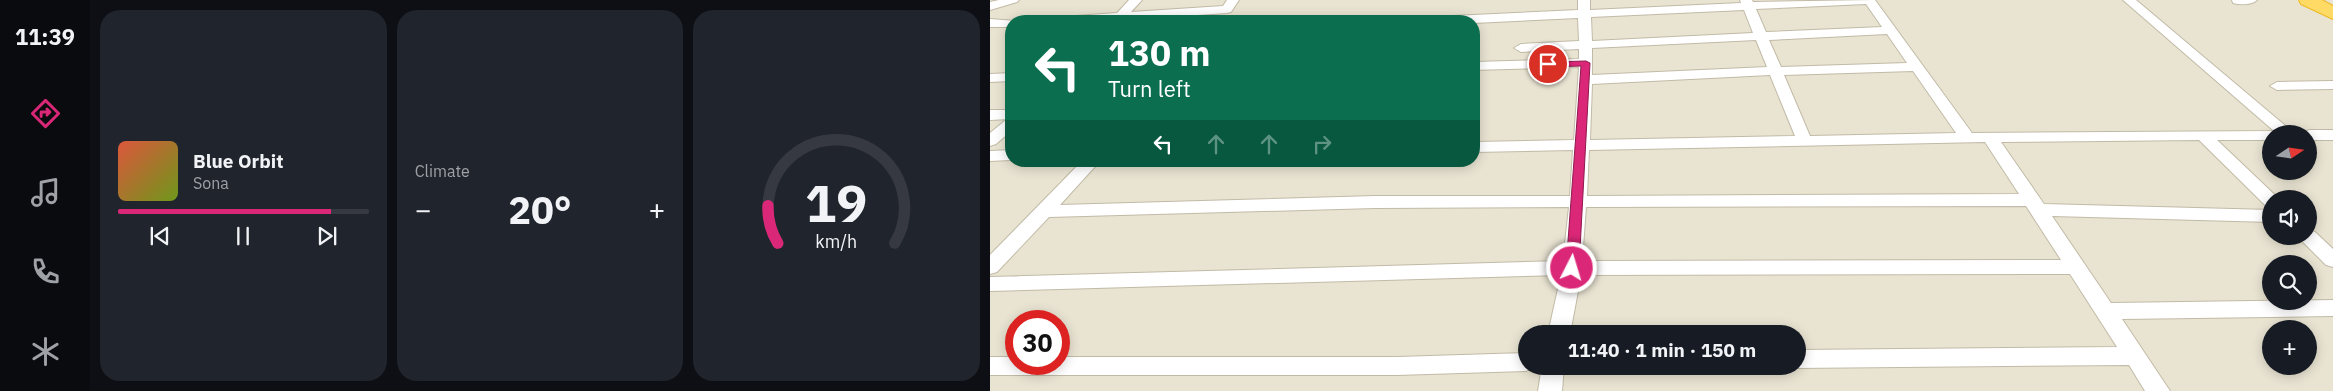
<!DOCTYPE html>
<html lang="en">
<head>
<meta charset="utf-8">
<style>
  :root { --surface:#171b24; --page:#20242c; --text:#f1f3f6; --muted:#9ea1a6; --line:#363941; --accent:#db2777 }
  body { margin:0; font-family:"IBM Plex Sans",sans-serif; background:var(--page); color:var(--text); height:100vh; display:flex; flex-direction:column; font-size:19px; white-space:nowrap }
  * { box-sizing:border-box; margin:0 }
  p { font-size:16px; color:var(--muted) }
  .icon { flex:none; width:28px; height:28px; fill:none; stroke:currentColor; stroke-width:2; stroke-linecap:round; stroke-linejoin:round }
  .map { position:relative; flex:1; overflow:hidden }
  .panel { display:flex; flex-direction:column; gap:10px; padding:10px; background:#0d0f14; width:900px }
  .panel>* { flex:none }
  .hud { position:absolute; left:15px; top:15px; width:475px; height:152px; border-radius:20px; box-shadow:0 2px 12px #0003; background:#0b6e4f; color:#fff; overflow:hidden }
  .needle { width:32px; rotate:77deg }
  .buttons { position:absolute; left:1272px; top:125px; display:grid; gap:10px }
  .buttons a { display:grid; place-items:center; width:55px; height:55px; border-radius:50%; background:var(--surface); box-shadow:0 2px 12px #0003; font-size:25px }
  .speed { position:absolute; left:15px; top:310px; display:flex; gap:10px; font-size:25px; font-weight:700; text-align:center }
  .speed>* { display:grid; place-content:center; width:65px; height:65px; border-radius:50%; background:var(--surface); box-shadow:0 2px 12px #0003; line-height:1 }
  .speed .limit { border:8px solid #d22; background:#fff; color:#111 }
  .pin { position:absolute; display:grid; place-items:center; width:42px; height:42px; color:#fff; margin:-21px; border:2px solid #fff; border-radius:50%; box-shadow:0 1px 5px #0007 }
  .me { position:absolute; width:55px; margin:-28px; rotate:5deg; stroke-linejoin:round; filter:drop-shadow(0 0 4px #0008) }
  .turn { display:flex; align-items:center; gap:18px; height:105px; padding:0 20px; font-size:22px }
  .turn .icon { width:65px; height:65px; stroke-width:2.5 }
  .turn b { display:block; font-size:35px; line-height:42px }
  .lanes { display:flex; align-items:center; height:48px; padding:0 20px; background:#0003; justify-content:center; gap:25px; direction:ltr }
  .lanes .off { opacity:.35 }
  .big { font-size:38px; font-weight:700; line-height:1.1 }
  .panel .card { flex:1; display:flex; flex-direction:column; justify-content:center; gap:8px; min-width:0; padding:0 18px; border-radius:20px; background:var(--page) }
  .panel .dial { align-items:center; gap:0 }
  .dial svg { height:130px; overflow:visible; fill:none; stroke:var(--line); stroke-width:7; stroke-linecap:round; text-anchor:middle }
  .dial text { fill:var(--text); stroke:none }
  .song { display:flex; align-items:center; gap:15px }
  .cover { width:60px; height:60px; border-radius:8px; background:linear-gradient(135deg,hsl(10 70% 55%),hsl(80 70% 35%)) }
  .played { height:5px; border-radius:2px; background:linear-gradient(90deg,var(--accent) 85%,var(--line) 85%) }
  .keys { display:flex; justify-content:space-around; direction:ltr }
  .heat { display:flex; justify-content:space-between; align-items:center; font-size:28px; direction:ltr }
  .panel .tiles { flex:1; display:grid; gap:10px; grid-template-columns:repeat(3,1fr) }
  .trip { position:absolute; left:528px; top:325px; width:288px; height:50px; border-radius:25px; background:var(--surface); box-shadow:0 2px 12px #0003; font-weight:700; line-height:50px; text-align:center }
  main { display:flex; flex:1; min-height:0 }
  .dock { display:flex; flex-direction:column; width:90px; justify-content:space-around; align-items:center; background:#090b0e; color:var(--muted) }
  .dock .icon { width:35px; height:35px }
  .dock .current { color:var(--accent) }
  .dock b { font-size:22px; color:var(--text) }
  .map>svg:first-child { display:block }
</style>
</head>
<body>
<main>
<nav class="dock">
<b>11:39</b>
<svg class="icon current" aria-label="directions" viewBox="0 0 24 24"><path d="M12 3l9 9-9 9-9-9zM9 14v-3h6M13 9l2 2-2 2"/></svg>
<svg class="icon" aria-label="music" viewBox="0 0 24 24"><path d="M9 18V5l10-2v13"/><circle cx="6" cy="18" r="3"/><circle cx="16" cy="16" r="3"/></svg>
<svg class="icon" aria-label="phone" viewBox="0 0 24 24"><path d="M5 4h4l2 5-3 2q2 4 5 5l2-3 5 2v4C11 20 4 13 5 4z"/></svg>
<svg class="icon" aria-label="climate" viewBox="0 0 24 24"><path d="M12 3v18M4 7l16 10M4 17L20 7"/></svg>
</nav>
<section class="panel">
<div class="tiles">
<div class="card">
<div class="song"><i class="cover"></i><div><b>Blue Orbit</b><p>Sona</p></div></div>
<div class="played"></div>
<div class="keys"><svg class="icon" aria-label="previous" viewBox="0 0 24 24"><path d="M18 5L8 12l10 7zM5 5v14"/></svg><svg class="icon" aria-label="pause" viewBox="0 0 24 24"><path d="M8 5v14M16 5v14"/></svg><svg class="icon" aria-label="next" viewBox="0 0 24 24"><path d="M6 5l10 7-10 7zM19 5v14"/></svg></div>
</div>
<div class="card"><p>Climate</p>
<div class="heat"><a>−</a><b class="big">20°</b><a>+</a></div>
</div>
<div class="card dial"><svg viewBox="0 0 100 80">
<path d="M14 69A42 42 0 1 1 86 69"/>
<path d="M14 69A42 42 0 0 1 8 46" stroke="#db2777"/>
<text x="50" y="56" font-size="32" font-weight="700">19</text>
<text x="50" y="72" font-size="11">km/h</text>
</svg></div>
</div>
</section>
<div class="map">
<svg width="1343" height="391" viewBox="0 0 1343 391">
  <rect width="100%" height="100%" fill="#f4f1e5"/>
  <!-- residential -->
  <path fill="#e9e4d2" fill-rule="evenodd" d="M0,0h1343v391h-1343zM21,21h463v140h-463zM1281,134h38v37h-38zM1281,199h38v37h-38zM1281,264h38v37h-38zM26,321h43v43h-43zM1281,329h38v37h-38zM536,334h270v32h-270z"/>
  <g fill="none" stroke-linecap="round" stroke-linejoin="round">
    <!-- street casing -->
    <g stroke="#c1baa6" stroke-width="2">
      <g id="street">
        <polygon points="9,0 29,0 27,2 0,10 0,2"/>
        <polygon points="139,0 152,0 141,12 233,6 237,0 249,0 241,12 237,13 119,21 66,21 72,17 127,13"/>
        <path d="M588,0h12v10l151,-7 -1,-3h12l1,2 122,-2 97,133 302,-2 -151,-131h13l159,134h-24v6h-54l60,57 1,2h-7v8l-6,-2 -66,-65 -198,2 43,62 227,6v12l-219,-6 59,87 222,-3v16l-211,3 48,72h-25l-16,-26 -333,3 -5,-2h5v-16l321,-3 -47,-73 -489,1 -11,59h-22l13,-59 -571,16v-14l573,-16 6,-54 -194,1 -326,9 -52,55 -7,2v-19l92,-94h18l-40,44 315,-9h195l3,-46 -99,2v-10l100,-2 5,-73 -105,3v-8l105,-3v-10l-58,3 -7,-4 7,-4 58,-3 -1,-23 -104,5 -49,-2 6,-4 147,-7zM876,4l16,23 -116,5 -10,-23zM754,10l9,23 -161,8 -1,-24zM897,34l20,29 -126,4 -12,-27zM766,40l11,27 -175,8v-27zM923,71l43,62 -146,3 -26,-61zM780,75l25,61 -205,4 2,-56zM995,142l34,52 -432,2 2,-46zM1036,206l35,54 -479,1 4,-54z"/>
        <path d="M1242,0h25c-5,5 -17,5 -24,3z"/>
        <polygon points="0,19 26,21 21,21 21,27 0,27"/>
        <polygon points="21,73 21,81 0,82 0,74"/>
        <polygon points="1343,81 1343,89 1287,90 1280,86 1287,82"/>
        <polygon points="0,110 21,110 21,131 6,144 0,146 0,133 16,120 20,119 0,120"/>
        <polygon points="1319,130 1343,130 1343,140 1319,140 1319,134 1312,134"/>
        <polygon points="21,150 21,160 0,161 0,151"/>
        <polygon points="1319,230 1325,232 1343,249 1343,267 1336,265 1311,240 1309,236 1319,236"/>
        <polygon points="536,353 536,366 545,366 536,371 407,375 0,375 0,357 26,357 26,364 69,364 69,357 407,357"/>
        <polygon points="552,366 574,366 572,391 548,391"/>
      </g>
    </g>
    <!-- highway casing -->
    <g stroke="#efb824" stroke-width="2">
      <polygon id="highway" points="1309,0 1332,0 1343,6 1343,19 1311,4"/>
    </g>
    <!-- street -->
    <use href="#street" fill="#fff" fill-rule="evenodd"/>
    <!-- highway -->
    <use href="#highway" fill="#ffdb65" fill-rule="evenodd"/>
  </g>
  <!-- route -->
  <polygon fill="#db2777" stroke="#8e194d" points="596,61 600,63 589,268 582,273 576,268 591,66 558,67 554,64 558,62"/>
</svg>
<div class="buttons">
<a><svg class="needle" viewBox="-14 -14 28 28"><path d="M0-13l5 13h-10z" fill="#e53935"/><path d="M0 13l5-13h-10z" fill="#9ea1a6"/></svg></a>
<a><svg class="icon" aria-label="sound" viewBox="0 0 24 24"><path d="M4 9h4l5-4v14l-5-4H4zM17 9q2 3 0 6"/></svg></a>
<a><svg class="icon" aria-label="search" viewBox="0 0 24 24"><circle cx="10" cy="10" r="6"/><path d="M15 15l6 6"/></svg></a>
<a>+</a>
</div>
<div class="speed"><div class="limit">30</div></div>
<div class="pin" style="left:558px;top:64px;background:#d93025"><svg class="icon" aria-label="arrive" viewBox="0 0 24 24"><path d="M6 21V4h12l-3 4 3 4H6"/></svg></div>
<svg class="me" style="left:582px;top:268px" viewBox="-20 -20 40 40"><circle r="17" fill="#db2777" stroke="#fff" stroke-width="3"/><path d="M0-11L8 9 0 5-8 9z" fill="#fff"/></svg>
<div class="trip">11:40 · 1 min · 150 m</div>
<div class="hud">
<div class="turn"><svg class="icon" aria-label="left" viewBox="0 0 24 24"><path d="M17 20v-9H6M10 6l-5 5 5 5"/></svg><div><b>130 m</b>Turn left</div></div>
<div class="lanes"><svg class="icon" aria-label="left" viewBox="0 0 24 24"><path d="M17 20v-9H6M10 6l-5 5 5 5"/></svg><svg class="icon off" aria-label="ahead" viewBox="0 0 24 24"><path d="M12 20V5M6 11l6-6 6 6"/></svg><svg class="icon off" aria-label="ahead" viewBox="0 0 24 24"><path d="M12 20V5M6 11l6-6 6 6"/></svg><svg class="icon off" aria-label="right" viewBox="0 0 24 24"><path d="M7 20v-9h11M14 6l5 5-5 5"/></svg></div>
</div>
</div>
</main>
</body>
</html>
